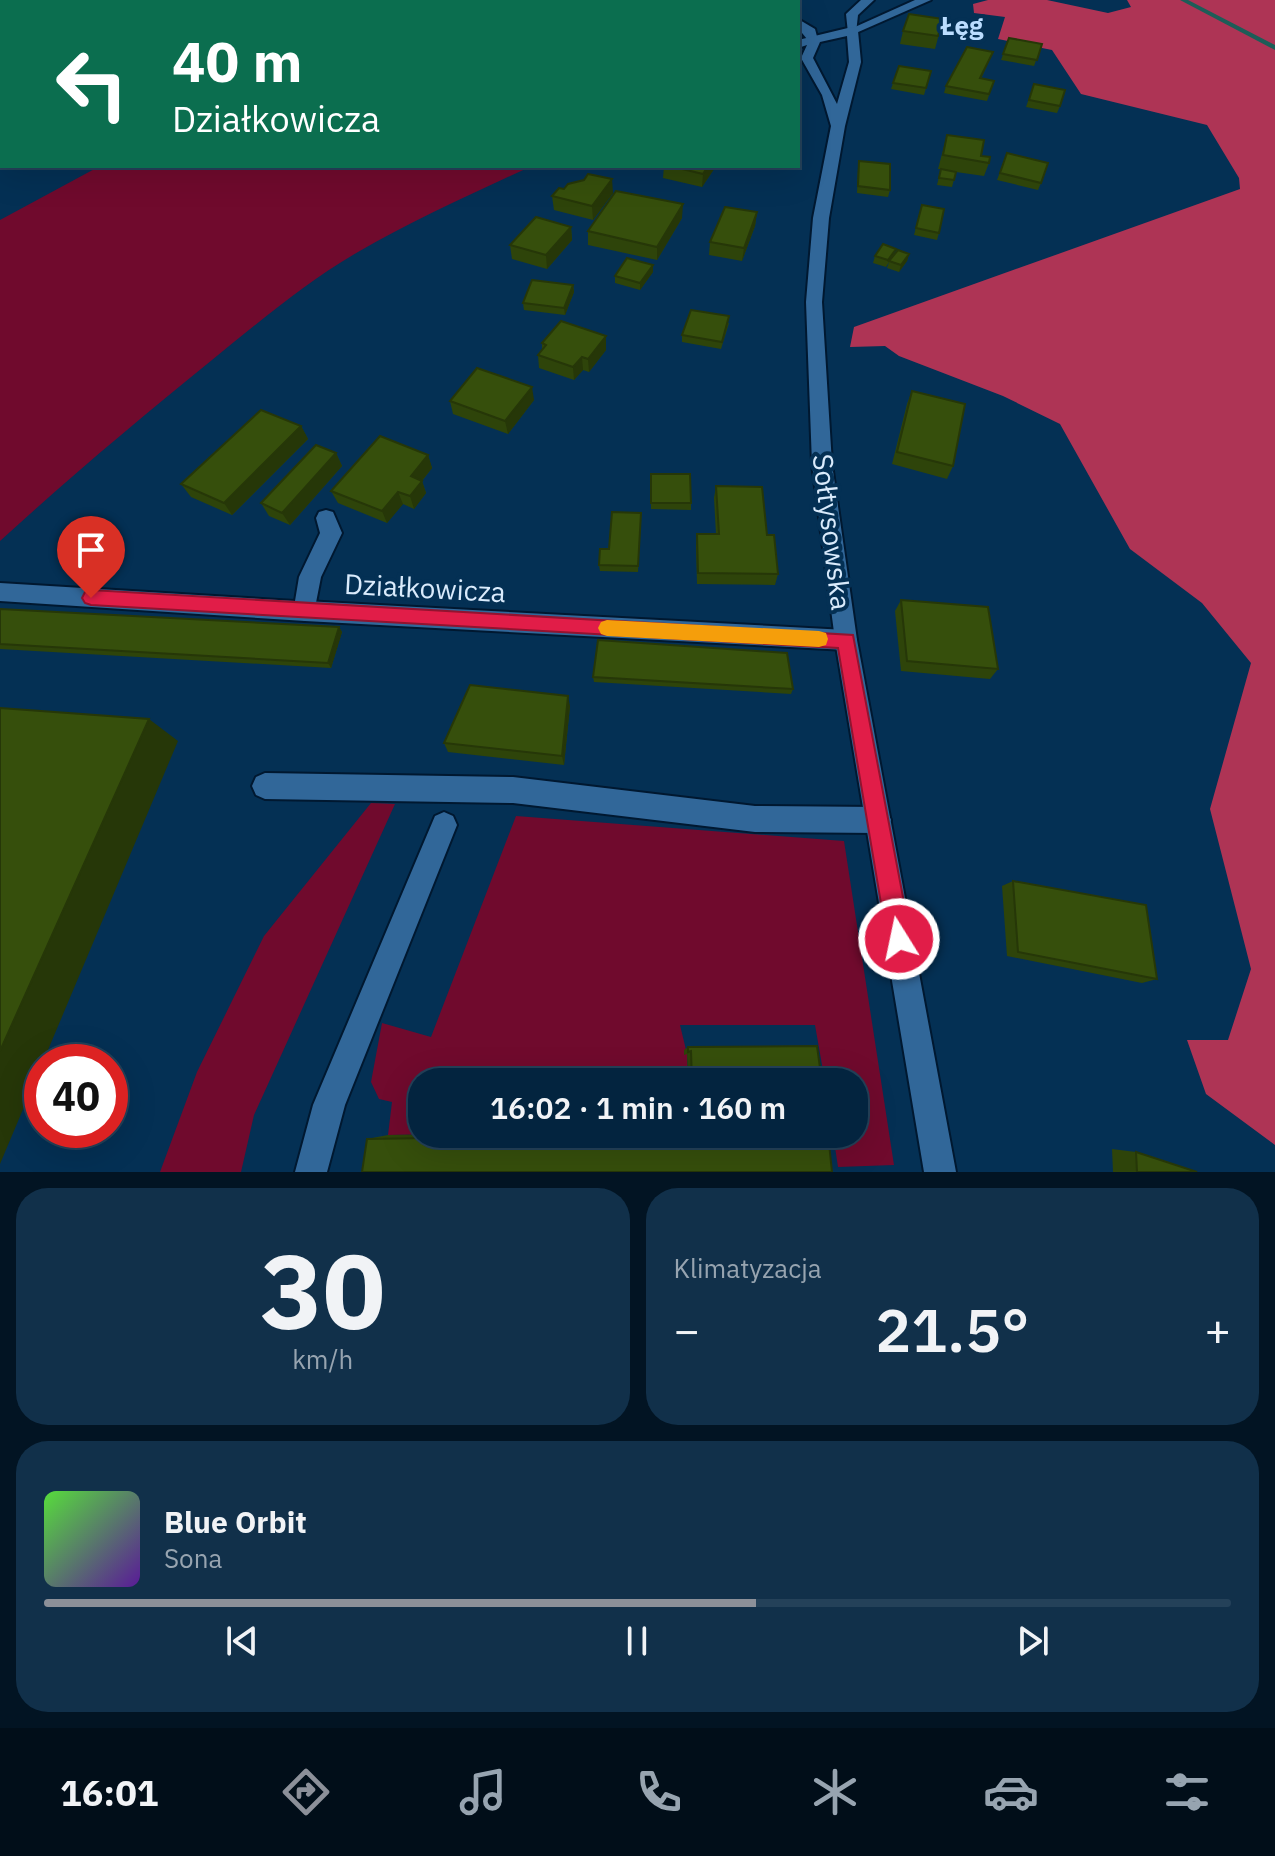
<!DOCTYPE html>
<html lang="pl">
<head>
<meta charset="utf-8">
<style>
  :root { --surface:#03243f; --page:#11304a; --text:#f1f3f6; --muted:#97a4b0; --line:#244159; --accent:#8c9099 }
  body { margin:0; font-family:"IBM Plex Sans",sans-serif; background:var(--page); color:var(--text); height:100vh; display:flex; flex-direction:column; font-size:30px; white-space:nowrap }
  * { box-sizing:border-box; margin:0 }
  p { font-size:26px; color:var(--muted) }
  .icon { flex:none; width:44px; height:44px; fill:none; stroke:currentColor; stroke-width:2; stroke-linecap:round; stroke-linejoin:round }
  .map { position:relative; height:1172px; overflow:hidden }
  .panel { display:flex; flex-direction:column; gap:16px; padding:16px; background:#021423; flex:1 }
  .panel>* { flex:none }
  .top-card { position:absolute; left:0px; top:0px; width:800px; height:168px; box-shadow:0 8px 32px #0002,0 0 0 2px var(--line); background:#0b6e4f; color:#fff; overflow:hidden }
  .speed { position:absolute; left:24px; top:1044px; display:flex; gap:16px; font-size:40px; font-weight:700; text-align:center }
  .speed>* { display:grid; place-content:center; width:104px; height:104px; border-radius:50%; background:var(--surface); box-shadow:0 8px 32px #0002,0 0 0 2px var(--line); line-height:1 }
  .speed .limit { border:12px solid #d22; background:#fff; color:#111 }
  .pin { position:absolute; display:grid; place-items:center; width:68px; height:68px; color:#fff; margin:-82px -34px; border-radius:50% 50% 50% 0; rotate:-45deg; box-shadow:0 0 8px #0007 }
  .pin .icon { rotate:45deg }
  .me { position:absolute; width:88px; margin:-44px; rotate:350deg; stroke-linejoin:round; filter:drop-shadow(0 0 6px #0008) }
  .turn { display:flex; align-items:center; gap:28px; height:168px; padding:0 40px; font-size:36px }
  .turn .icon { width:104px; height:104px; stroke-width:2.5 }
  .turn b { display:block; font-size:56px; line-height:68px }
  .big { font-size:60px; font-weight:600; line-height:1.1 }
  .panel .card { flex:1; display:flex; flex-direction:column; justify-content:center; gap:12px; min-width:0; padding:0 28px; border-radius:32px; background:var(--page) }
  .panel .dial { align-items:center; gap:0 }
  .dial b { font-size:104px; line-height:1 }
  .song { display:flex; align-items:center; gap:24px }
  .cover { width:96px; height:96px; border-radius:12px; background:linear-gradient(135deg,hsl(110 70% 55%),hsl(270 70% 35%)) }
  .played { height:8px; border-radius:4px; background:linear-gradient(90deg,var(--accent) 60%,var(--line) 60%) }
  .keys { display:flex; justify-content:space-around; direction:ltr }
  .heat { display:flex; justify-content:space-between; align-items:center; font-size:44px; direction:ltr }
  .panel .tiles { flex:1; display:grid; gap:16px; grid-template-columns:1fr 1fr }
  .card:last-child { grid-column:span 2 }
  .trip { position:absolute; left:408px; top:1068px; width:460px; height:80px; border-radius:32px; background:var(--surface); box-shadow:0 8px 32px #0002,0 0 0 2px var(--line); font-weight:600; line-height:80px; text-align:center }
  .dock { display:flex; height:128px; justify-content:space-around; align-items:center; background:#010e19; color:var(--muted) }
  .dock .icon { width:56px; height:56px }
  .dock .on { color:var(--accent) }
  .dock b { font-size:36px; color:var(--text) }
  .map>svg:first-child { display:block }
</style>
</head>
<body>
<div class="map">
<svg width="1275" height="1172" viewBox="0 0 1275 1172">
  <rect width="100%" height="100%" fill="#043054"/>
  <!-- green -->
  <g fill="#700a2d">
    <path d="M100,166h432c-59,27 -118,54 -174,86 -52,30 -99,70 -146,108 -73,59 -143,118 -212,181v-321z"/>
    <polygon points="371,803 395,804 254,1115 241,1172 160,1172 197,1072 264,936"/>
    <polygon points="516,816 844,841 894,1165 838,1167 833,1134 854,1134 854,1082 825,1082 815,1025 680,1025 687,1054 688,1082 422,1082 422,1134 454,1134 388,1135 392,1102 379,1099 371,1082 382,1023 431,1037"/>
  </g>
  <!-- forest -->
  <polygon fill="#ae3455" points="988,0 1047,0 1108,13 1131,7 1127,0 1275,0 1275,1145 1206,1094 1187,1040 1228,1040 1251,969 1210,809 1251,663 1202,603 1130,549 1060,424 1003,396 899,356 885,346 850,347 854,327 1240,189 1239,178 1207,125 1081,94 1052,50 998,39 1005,17 974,13 973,4"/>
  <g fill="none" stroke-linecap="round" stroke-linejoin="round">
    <!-- stream -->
    <g fill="#1d5d58" fill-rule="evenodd">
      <polygon points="1180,0 1188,0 1275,45 1275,50"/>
      <polygon points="2,30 2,34 0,35 0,31"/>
    </g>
    <!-- service casing -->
    <g stroke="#001830" stroke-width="4">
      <g id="service">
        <polygon points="861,0 874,0 858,15 856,33 848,33 846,14"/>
        <polygon points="326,510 333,512 342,533 321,577 313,618 305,621 0,601 0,583 295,601 299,577 320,533 316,518 319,512"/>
        <polygon points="265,773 513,777 755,806 878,807 887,811 891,820 887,829 878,833 755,832 513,803 265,799 256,795 252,786 256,777"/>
        <polygon points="444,812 453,816 457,825 345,1105 327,1172 295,1172 313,1105 435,816"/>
      </g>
    </g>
    <!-- minor casing -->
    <g stroke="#001830" stroke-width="4">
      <g id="minor">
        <polygon points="752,0 766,0 768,2 754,2"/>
        <polygon points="915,0 931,0 856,33 846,31"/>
        <polygon points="798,19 815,29 819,44 811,44 798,28"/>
        <polygon points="305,601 846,630 854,633 857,640 854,647 846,650 305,621 297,618 294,611 297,604"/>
      </g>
    </g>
    <!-- tertiary casing -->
    <g stroke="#001830" stroke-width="4">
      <g id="tertiary">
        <polygon points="436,0 452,0 454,2 438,2"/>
        <path d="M852,27l6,4 3,31 -16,64 -16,92 -7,84 10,162 25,176 99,532h-32l-89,-532 -23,-176 -6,-162 7,-84 18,-92 -9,-31 -21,-37 6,-13 -9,3v-8zM847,36l2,26 -12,42 -24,-46 7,-16z"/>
      </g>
    </g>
    <!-- service -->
    <use href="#service" fill="#316799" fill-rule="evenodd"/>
    <!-- minor -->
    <use href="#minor" fill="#316799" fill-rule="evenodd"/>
    <!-- tertiary -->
    <use href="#tertiary" fill="#316799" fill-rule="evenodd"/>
  </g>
  <!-- wall -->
  <g fill="#2e440a">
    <polygon points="576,0 616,0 616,2 580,2"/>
    <polygon points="665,0 729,0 730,2 671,2"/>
    <polygon points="943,19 935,49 900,44 903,31"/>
    <polygon points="1009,38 1042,44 1034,66 1001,60"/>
    <polygon points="993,52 981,79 994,81 987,101 944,93 946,86"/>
    <polygon points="931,71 924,95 891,89 893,83"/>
    <polygon points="1034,84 1060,106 1057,113 1026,107"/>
    <polygon points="947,135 981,156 989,163 984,176 956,172 952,187 937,185 941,169 938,169"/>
    <polygon points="1007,153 1041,183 1038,190 997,180"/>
    <polygon points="859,161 890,190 888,197 857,193 858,168"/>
    <polygon points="664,166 716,166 702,187 663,178"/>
    <polygon points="613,193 593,220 554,210 552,196"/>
    <polygon points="922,205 939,233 937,240 914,235"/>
    <polygon points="757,212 755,226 742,261 709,255 710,242"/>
    <polygon points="682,218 657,260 588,245 588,231"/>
    <polygon points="571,227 572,240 547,269 512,259 510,245"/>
    <polygon points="894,254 909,254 907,261 899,272 887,268 889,262 886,267 873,263 875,256"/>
    <polygon points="653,272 640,290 615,283 615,276"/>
    <polygon points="573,285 574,292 565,315 524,310 523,303"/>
    <polygon points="729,323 721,349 682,342 682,335"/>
    <polygon points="542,343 606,350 589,372 583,370 574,380 539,368 538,355 542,349"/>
    <polygon points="912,391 953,466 947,479 892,464 907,404"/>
    <polygon points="534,400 508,434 453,414 450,401"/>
    <polygon points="301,426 308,439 232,515 191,497 181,484"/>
    <polygon points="336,453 342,466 290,525 269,516 261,503"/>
    <polygon points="428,455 432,468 422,481 426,493 414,509 403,504 387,523 338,503 331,491"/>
    <polygon points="651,474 691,503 691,510 651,509"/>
    <polygon points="716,486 767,535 778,574 775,585 697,584 696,546 697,534 716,534 714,498"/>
    <polygon points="641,513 638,572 600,571 599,565 609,549"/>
    <polygon points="901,600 998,669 990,679 901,671 895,611"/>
    <polygon points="0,609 339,627 342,632 331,668 0,649"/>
    <polygon points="593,677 793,689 791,694 594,682"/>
    <polygon points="570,706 564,765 448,752 444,743"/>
    <polygon points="1013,881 1157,979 1142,983 1007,956 1002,886"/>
    <polygon points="688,1047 822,1082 688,1082 687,1054 684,1055 684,1050"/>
    <polygon points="455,1134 828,1134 367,1139 388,1135"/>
    <polygon points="1112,1149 1136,1152 1197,1172 1113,1172"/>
  </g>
  <!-- shaded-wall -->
  <g fill="#263708">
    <polygon points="28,0 55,0 48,2 29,2"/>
    <polygon points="524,0 541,0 535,2 524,2"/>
    <polygon points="607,0 616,0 616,2 602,2"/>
    <polygon points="708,166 716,166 702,187 703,174"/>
    <polygon points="612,179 613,193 593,220 592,206"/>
    <polygon points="683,204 682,218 657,260 657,247"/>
    <polygon points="757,212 755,226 742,261 744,248"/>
    <polygon points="571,227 572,240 547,269 546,255"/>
    <polygon points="909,254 907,261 899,272 901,265"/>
    <polygon points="653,265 653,272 640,290 640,283"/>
    <polygon points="573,285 574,292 565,315 564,308"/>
    <polygon points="606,336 606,350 589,372 588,359"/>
    <polygon points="582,357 583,370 574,380 573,367"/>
    <polygon points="532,387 534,400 508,434 505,421"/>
    <polygon points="301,426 308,439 232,515 224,503"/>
    <polygon points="336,453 342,466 290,525 282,513"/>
    <polygon points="428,455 432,468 415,489 411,476"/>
    <polygon points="422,481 426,493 414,509 410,496"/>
    <polygon points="398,492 403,504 387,523 382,511"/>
    <polygon points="339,627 342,632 331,668 328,663"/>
    <polygon points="568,696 570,706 564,765 562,756"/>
    <polygon points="149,719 178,741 0,1164 0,1051"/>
  </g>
  <!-- building -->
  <g fill="#364f0c" stroke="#263708" stroke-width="2">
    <polygon points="588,0 607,0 602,2 592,2"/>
    <polygon points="683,0 729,0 730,1 728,2 689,2"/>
    <polygon points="909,14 943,19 938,36 903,31"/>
    <polygon points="1009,38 1042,44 1037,60 1003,54"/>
    <polygon points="967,47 993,52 980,78 994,81 989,94 946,86"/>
    <polygon points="899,66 931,71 926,88 893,83"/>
    <polygon points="1034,84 1065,90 1060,106 1029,100"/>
    <polygon points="947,135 984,140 981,156 990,157 989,163 943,155"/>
    <polygon points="1007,153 1048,163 1041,183 1000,173"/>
    <polygon points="859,161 890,164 890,190 858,186"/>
    <polygon points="670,166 708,166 703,174"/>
    <polygon points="941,169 956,172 954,180 939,178"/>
    <polygon points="588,174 612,179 592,206 552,196 559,188 564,189 568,184 584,180"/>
    <polygon points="616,191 683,204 657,247 588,231"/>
    <polygon points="922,205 944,209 939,233 916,228"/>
    <polygon points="725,207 757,212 744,248 710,242"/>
    <polygon points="536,217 571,227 546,255 510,245"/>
    <polygon points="883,244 896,249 888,260 875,256"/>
    <polygon points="898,250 909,254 901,265 889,261"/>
    <polygon points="627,258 653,265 640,283 615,276"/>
    <polygon points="532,280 573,285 564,308 523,303"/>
    <polygon points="691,310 729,316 722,342 682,335"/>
    <polygon points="561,321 606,336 588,359 582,357 573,367 538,355 546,345 542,343"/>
    <polygon points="477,368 532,387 505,421 450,401"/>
    <polygon points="912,391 965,404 953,466 897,452"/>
    <polygon points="261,410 301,426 224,503 181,484"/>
    <polygon points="380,436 428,455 411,476 422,481 410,496 398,492 382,511 331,491"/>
    <polygon points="316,445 336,453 282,513 261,503"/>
    <polygon points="651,474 690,474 691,503 651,503"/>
    <polygon points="716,486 762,487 767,535 774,535 778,574 698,573 697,534 719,534"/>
    <polygon points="612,512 641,513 638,566 599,565 600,549 609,549"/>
    <polygon points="901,600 988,607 998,669 907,661"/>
    <polygon points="0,609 339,627 328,663 0,644"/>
    <polygon points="598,640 787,653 793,689 593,677"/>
    <polygon points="470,685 568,696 562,756 444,743"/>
    <polygon points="0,708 149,719 0,1051"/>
    <polygon points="1013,881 1146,905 1157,979 1018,952"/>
    <polygon points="817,1046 822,1082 692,1082 691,1051 688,1052 688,1047"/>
    <polygon points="694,1134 828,1134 832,1172 362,1172 367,1139"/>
    <polygon points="1136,1152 1197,1172 1137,1172"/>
  </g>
  <!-- route -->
  <polygon fill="#e11d48" stroke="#92132f" stroke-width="2" points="91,590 853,635 911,939 907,948 899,951 891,948 887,939 838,648 91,605 85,603 82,598 85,592"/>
  <!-- slow -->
  <polygon fill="#f59e0b" points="607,620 819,631 826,633 828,639 826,645 819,647 607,636 601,634 598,628 601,622"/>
  <g text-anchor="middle" stroke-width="8" stroke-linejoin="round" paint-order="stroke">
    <!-- far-quarter labels -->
    <g font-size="26" font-weight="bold" fill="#bdf" stroke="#043054">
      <text x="962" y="35">Łęg</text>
    </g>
    <!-- street labels -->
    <g font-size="28" fill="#daebfc" stroke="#043054">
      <text transform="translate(832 532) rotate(83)" y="10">Sołtysowska</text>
      <text transform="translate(425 588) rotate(3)" y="10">Działkowicza</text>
    </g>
  </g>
</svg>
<div class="speed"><div class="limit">40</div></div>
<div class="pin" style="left:91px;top:598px;background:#d93025"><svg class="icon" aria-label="arrive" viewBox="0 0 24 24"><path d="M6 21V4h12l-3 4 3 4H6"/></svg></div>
<svg class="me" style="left:899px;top:939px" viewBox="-20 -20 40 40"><circle r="17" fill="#e11d48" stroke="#fff" stroke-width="3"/><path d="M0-11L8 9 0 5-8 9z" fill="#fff"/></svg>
<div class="trip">16:02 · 1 min · 160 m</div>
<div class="top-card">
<div class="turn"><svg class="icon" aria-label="left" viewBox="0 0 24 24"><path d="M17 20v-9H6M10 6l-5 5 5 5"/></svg><div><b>40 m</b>Działkowicza</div></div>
</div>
</div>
<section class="panel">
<div class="tiles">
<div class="card dial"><b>30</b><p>km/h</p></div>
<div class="card"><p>Klimatyzacja</p>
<div class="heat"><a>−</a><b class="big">21.5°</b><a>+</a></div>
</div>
<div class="card">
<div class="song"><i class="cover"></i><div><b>Blue Orbit</b><p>Sona</p></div></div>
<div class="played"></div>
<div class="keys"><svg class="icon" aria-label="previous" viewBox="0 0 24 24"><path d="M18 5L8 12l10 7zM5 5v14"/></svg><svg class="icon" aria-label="pause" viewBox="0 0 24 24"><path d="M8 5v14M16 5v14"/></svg><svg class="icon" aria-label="next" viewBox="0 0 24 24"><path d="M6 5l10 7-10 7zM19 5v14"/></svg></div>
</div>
</div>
</section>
<nav class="dock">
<b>16:01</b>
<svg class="icon on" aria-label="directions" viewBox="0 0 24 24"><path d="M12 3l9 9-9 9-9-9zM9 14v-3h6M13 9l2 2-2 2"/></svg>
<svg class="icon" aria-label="music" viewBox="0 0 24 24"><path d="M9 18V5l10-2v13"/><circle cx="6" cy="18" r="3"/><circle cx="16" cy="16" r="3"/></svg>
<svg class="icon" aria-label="phone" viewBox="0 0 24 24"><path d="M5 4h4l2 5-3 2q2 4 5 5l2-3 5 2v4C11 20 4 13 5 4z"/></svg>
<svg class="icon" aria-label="climate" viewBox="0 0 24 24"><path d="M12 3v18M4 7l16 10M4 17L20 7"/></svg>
<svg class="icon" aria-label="car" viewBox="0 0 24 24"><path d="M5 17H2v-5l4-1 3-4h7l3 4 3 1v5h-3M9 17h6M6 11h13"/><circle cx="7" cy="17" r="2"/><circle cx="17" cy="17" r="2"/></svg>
<svg class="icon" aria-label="filters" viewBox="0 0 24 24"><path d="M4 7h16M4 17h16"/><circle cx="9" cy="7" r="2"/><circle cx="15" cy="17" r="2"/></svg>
</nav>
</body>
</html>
